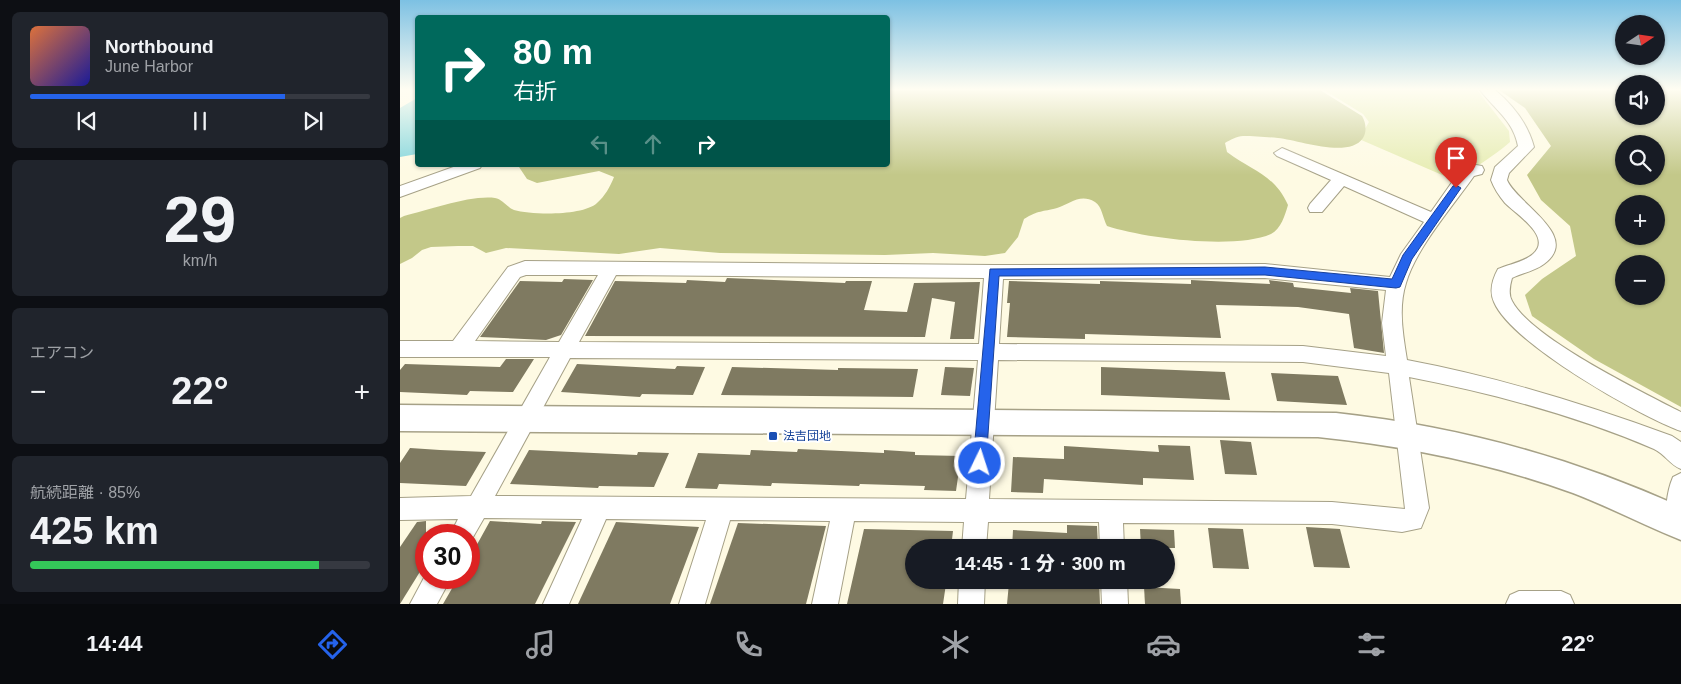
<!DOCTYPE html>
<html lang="ja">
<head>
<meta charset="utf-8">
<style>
  :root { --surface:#171b24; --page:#20242c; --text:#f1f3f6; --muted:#9ea1a6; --line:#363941; --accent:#2563eb }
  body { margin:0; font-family:Arial,"Noto Sans JP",sans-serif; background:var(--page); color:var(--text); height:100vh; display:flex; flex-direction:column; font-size:19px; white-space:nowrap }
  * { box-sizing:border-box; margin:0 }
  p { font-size:16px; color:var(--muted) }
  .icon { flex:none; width:28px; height:28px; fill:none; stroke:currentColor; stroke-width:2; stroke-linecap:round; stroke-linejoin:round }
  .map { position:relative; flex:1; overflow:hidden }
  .panel { display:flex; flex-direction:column; gap:12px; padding:12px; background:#0d0f14; width:400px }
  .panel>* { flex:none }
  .banner { position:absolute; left:15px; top:15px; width:475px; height:152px; border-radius:5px; box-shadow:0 1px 4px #0004; background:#00695c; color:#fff; overflow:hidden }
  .needle { width:32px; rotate:77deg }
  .tools { position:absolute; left:1215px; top:15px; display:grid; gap:10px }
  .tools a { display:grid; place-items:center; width:50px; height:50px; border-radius:50%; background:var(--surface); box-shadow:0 1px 4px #0004; font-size:25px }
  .speed { position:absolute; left:15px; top:524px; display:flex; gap:10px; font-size:25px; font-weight:700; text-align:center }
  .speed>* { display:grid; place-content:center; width:65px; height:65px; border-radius:50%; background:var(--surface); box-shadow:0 1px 4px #0004; line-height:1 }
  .speed .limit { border:8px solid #d22; background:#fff; color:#111 }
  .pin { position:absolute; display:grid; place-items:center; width:42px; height:42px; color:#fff; margin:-51px -21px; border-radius:50% 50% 50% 0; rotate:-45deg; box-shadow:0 0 5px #0007 }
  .pin .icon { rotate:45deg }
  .me { position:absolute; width:55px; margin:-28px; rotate:4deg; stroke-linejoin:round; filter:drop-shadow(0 0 4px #0008) }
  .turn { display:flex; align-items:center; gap:18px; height:105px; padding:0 15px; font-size:22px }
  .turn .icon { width:65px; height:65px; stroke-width:2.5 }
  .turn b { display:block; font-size:35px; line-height:42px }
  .lanes { display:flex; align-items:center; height:48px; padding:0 15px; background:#0003; justify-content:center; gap:25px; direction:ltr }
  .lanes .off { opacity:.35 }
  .big { font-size:38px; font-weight:800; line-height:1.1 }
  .panel .widget { flex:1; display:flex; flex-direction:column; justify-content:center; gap:8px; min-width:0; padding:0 18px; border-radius:8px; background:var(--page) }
  .panel .dial { align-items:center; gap:0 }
  .dial b { font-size:65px; line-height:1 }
  .song { display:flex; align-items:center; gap:15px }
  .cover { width:60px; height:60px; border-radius:8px; background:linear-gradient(135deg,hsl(20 70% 55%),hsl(240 70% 35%)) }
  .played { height:5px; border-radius:2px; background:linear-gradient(90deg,var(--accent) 75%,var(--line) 75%) }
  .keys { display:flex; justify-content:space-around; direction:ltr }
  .heat { display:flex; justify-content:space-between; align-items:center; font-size:28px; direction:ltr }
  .charge { height:8px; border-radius:4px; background:linear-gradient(90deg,#34c759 85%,var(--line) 0) }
  .trip { position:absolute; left:505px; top:539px; width:270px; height:50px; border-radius:25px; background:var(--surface); box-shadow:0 1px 4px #0004; font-weight:800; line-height:50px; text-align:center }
  .dock { display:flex; height:80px; justify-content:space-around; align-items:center; background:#090b0e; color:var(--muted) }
  .dock .icon { width:35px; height:35px }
  .dock .active { color:var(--accent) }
  .dock b { font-size:22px; color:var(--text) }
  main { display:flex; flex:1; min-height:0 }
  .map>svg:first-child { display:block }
</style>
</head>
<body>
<main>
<section class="panel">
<div class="widget">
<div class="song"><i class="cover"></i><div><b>Northbound</b><p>June Harbor</p></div></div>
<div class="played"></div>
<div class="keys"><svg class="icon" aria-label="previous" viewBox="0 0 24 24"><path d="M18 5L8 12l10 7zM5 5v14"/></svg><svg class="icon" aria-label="pause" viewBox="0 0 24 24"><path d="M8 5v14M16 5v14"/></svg><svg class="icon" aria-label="next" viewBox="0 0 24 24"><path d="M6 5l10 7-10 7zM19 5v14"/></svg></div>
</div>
<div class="widget dial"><b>29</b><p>km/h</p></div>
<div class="widget"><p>エアコン</p>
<div class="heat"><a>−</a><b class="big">22°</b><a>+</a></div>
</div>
<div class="widget"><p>航続距離 · 85%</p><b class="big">425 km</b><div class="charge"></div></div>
</section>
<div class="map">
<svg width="1281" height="604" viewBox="0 0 1281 604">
  <rect width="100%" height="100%" fill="#fefae3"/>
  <!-- green -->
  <path fill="#e6ecb2" d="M924,90h153l32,41 1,11c-17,15 -36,25 -54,39l-97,-42 10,-17 -6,-8z"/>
  <!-- forest -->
  <g fill="#c3c889" fill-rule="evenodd">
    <path d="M488,90h432l42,26c4,7 5,15 1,22 -14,21 -64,2 -85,0 -12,-1 -24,-2 -35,-2 -6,0 -13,4 -18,7l2,9c25,19 47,22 61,53 -3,10 -7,24 -17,29 -36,16 -128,4 -164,-8 -4,-7 -5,-20 -12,-24 -15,-9 -25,2 -38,6 -15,4 -18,2 -33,11l-6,18 -13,16 -20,3 -52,-3 -48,2 -165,-2 -60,-5 -41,6 -113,-6 -20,5 -13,-7h-15l-27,1 -9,3 -10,8 -12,6v-46l4,-2c25,-6 66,-21 91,-18 7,1 12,9 19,12 18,5 69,6 83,-7 8,-7 13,-16 17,-26l-15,-6 -62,12 -10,-4 -8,-12 2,-2h367z"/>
    <path d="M1099,90h125v26h32v-26h25v317l-87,-48 -62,-43 -7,-21 17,-16 34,-23 -6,-30 -29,-26 -14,-25 24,-29 -26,-38zM1224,144h32v32h-32zM1224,204h32v32h-32zM1224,264h32v32h-32z"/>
  </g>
  <!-- water -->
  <polygon fill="#7ed4db" points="17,98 17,154 0,157 0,108"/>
  <!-- building -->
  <g fill="#7f7a61">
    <polygon points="327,278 445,283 446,281 472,281 464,310 507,312 514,283 580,282 574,339 550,339 555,302 532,298 525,337 185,336 215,281 286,283 287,280 325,282"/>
    <polygon points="164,279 193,280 161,335 146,340 80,337 120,281 162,282"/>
    <polygon points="791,280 870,284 869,280 893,283 894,287 951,293 950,288 978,291 984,353 954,348 949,314 898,307 816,305 821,338 685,334 685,339 607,337 610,303 607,303 609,281 700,284 700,281 791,284"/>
    <polygon points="106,359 134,359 113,392 70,391 67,395 0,392 0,370 5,364 100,367"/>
    <polygon points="177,364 275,369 277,366 305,367 293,395 242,394 240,397 161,392"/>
    <polygon points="332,367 438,370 438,368 518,369 513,397 321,395"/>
    <polygon points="545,367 574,368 570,396 541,395"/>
    <polygon points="701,367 825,372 830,400 701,395"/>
    <polygon points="871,373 938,376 947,405 877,401"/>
    <polygon points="820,440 851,442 857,475 825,474"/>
    <polygon points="758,445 790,446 794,480 743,478 743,485 644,479 643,493 611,492 613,457 664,459 664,446 759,452"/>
    <polygon points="10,448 40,450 86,452 66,486 0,483 0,463"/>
    <polygon points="398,449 484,453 484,450 515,452 515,455 561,456 556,491 524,490 525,486 460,484 459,486 372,483 371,486 319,484 317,489 285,488 298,453 350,455 351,450 397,452"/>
    <polygon points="129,450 237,455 238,452 269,453 254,487 199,486 198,488 110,484"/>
    <polygon points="26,521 26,562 0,604 0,547 17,522"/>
    <polygon points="90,521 141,524 142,521 176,522 135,604 43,604 58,578 69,578 69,559"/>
    <polygon points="216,522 299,527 270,604 178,604"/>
    <polygon points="338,523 426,526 406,604 310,604"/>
    <polygon points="667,525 697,526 698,548 612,548 613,530 667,533"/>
    <polygon points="906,527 940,529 950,568 914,567"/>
    <polygon points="808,528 843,529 849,569 813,568"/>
    <polygon points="464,529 553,531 551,548 514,548 514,583 546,584 543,604 447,604"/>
    <polygon points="740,529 774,530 775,548 741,548"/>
    <polygon points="666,580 699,580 700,604 607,604 609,583 666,586"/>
    <polygon points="744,587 780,589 781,604 745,604"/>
  </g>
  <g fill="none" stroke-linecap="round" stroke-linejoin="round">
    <!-- street casing -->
    <g stroke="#a6a187" stroke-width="2">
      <g id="street">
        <path d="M1080,90h15c18,15 33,34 39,57l-25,26 -2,7c10,24 75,56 37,84 -9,7 -22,9 -32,14 -2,7 -4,16 0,23 19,37 130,91 169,111v19c-42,-15 -170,-88 -187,-129 -5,-11 -2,-22 4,-33 11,-5 26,-7 35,-15 20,-17 -17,-40 -28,-51 -6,-7 -11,-15 -14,-23l4,-13 23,-21c-5,-26 -23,-36 -38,-56z"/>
        <path d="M882,148l149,64 31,-44 14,-3 6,1 2,4 -2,4 -8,2c-21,30 -58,72 -68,107 -8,25 -3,52 1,77 91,17 178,44 265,76l9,6v27c-11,-4 -16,-15 -27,-20 -77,-33 -162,-56 -245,-72l20,131 -8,20 -19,4 -70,-8 -209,-1 1,25h-24l-1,-26h-111l-2,26h-24l2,-26 -110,-1 -16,83h-26l18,-83 -100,-1 -25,84h-26l27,-84 -100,-1 -37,85h-26l39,-85 -98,-1 -15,26v-9h-19l8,-16 -58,1v-22l71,-2 79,-139h-150v-16h53l55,-74 17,-6 469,4 271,-1 125,13 11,-23 23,-32 -80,-36 -22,26h-12l-2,-4 2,-4 21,-24 -54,-24 -3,-3zM126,275h72l-39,67 -84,-1 45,-64zM216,275l368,3 -5,66 -400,-2zM865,278l121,12 -4,33 4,33 -83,-10 -304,-2 4,-65zM170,358l408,2 -12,139 -471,-3zM598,360l305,2 86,11 16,136 -73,-7 -343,-3z"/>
        <polygon points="59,165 82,165 80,168 0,197 0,186"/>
        <path d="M1281,473v59l-3,1 -8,-3c-7,-14 -3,-39 3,-53z"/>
        <polygon points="26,574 26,578 51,578 37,604 10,604"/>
        <polygon points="559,580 585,580 584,604 558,604"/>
        <polygon points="701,580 727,580 728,604 702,604"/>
        <polygon points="1119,591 1161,591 1170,595 1174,604 1106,604 1110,595"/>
      </g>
    </g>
    <!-- secondary casing -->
    <g stroke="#a6a187" stroke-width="3">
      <path id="secondary" d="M0,405l936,8c120,13 235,44 345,94v33c-36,-14 -71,-33 -108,-47 -83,-30 -168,-47 -255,-56l-918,-6z"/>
    </g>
    <!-- street -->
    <use href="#street" fill="#fff" fill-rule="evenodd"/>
    <!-- secondary -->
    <use href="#secondary" fill="#fff" fill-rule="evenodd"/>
  </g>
  <!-- sky -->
  <linearGradient id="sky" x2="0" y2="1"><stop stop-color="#7dc1e3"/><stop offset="0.51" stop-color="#fffdf2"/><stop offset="1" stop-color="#fffdf2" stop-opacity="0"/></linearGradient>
  <rect width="1281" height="175" fill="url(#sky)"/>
  <!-- route -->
  <polygon fill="#2563eb" stroke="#184099" points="1056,185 1061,188 1012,259 1000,287 996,288 865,275 599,276 586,463 584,467 580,469 575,467 573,463 590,269 865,267 992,279 1003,255 1053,186"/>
  <!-- markers -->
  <rect fill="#1a4fb4" stroke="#fff" stroke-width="2" x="368" y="431" width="10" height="10" rx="2.5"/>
  <g text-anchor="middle" stroke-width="4" stroke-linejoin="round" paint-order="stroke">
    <!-- transit labels -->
    <g font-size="12" fill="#164399" stroke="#fff" text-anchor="start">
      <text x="383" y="440">法吉団地</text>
    </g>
  </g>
</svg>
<div class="tools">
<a><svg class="needle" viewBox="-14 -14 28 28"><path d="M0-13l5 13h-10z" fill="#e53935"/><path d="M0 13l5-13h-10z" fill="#9ea1a6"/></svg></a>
<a><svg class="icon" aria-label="sound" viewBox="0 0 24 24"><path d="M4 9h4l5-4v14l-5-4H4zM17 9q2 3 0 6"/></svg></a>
<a><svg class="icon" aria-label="search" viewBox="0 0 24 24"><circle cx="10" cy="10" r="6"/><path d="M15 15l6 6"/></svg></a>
<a>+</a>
<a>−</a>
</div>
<div class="speed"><div class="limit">30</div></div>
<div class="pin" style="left:1056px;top:188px;background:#d93025"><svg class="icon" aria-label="arrive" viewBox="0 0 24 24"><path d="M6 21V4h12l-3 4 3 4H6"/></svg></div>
<svg class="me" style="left:580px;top:463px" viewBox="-20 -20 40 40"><circle r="17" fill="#2563eb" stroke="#fff" stroke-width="3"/><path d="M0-11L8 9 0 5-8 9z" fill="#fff"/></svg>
<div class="trip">14:45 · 1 分 · 300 m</div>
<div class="banner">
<div class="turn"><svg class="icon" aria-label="right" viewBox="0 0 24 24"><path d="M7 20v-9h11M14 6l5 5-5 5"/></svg><div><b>80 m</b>右折</div></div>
<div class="lanes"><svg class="icon off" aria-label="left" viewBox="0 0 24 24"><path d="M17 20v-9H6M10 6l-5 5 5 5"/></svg><svg class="icon off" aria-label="ahead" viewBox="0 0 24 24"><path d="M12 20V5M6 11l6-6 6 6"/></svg><svg class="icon" aria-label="right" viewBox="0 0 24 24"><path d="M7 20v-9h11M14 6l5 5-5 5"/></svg></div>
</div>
</div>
</main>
<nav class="dock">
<b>14:44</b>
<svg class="icon active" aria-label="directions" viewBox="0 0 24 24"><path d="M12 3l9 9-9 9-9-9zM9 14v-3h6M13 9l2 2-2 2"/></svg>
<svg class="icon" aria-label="music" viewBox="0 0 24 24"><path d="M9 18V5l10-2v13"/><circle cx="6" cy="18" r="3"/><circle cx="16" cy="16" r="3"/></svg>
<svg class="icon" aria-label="phone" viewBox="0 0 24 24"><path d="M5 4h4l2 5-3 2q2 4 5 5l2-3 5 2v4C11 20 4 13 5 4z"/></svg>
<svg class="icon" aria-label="climate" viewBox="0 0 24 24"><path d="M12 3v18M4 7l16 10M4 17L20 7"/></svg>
<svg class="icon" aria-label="car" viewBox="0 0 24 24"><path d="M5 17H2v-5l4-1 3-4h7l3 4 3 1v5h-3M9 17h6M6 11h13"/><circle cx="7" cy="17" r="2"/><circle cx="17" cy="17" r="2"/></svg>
<svg class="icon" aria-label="filters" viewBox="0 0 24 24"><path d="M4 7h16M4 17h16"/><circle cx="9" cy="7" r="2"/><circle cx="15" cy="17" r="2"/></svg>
<b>22°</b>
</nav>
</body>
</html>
